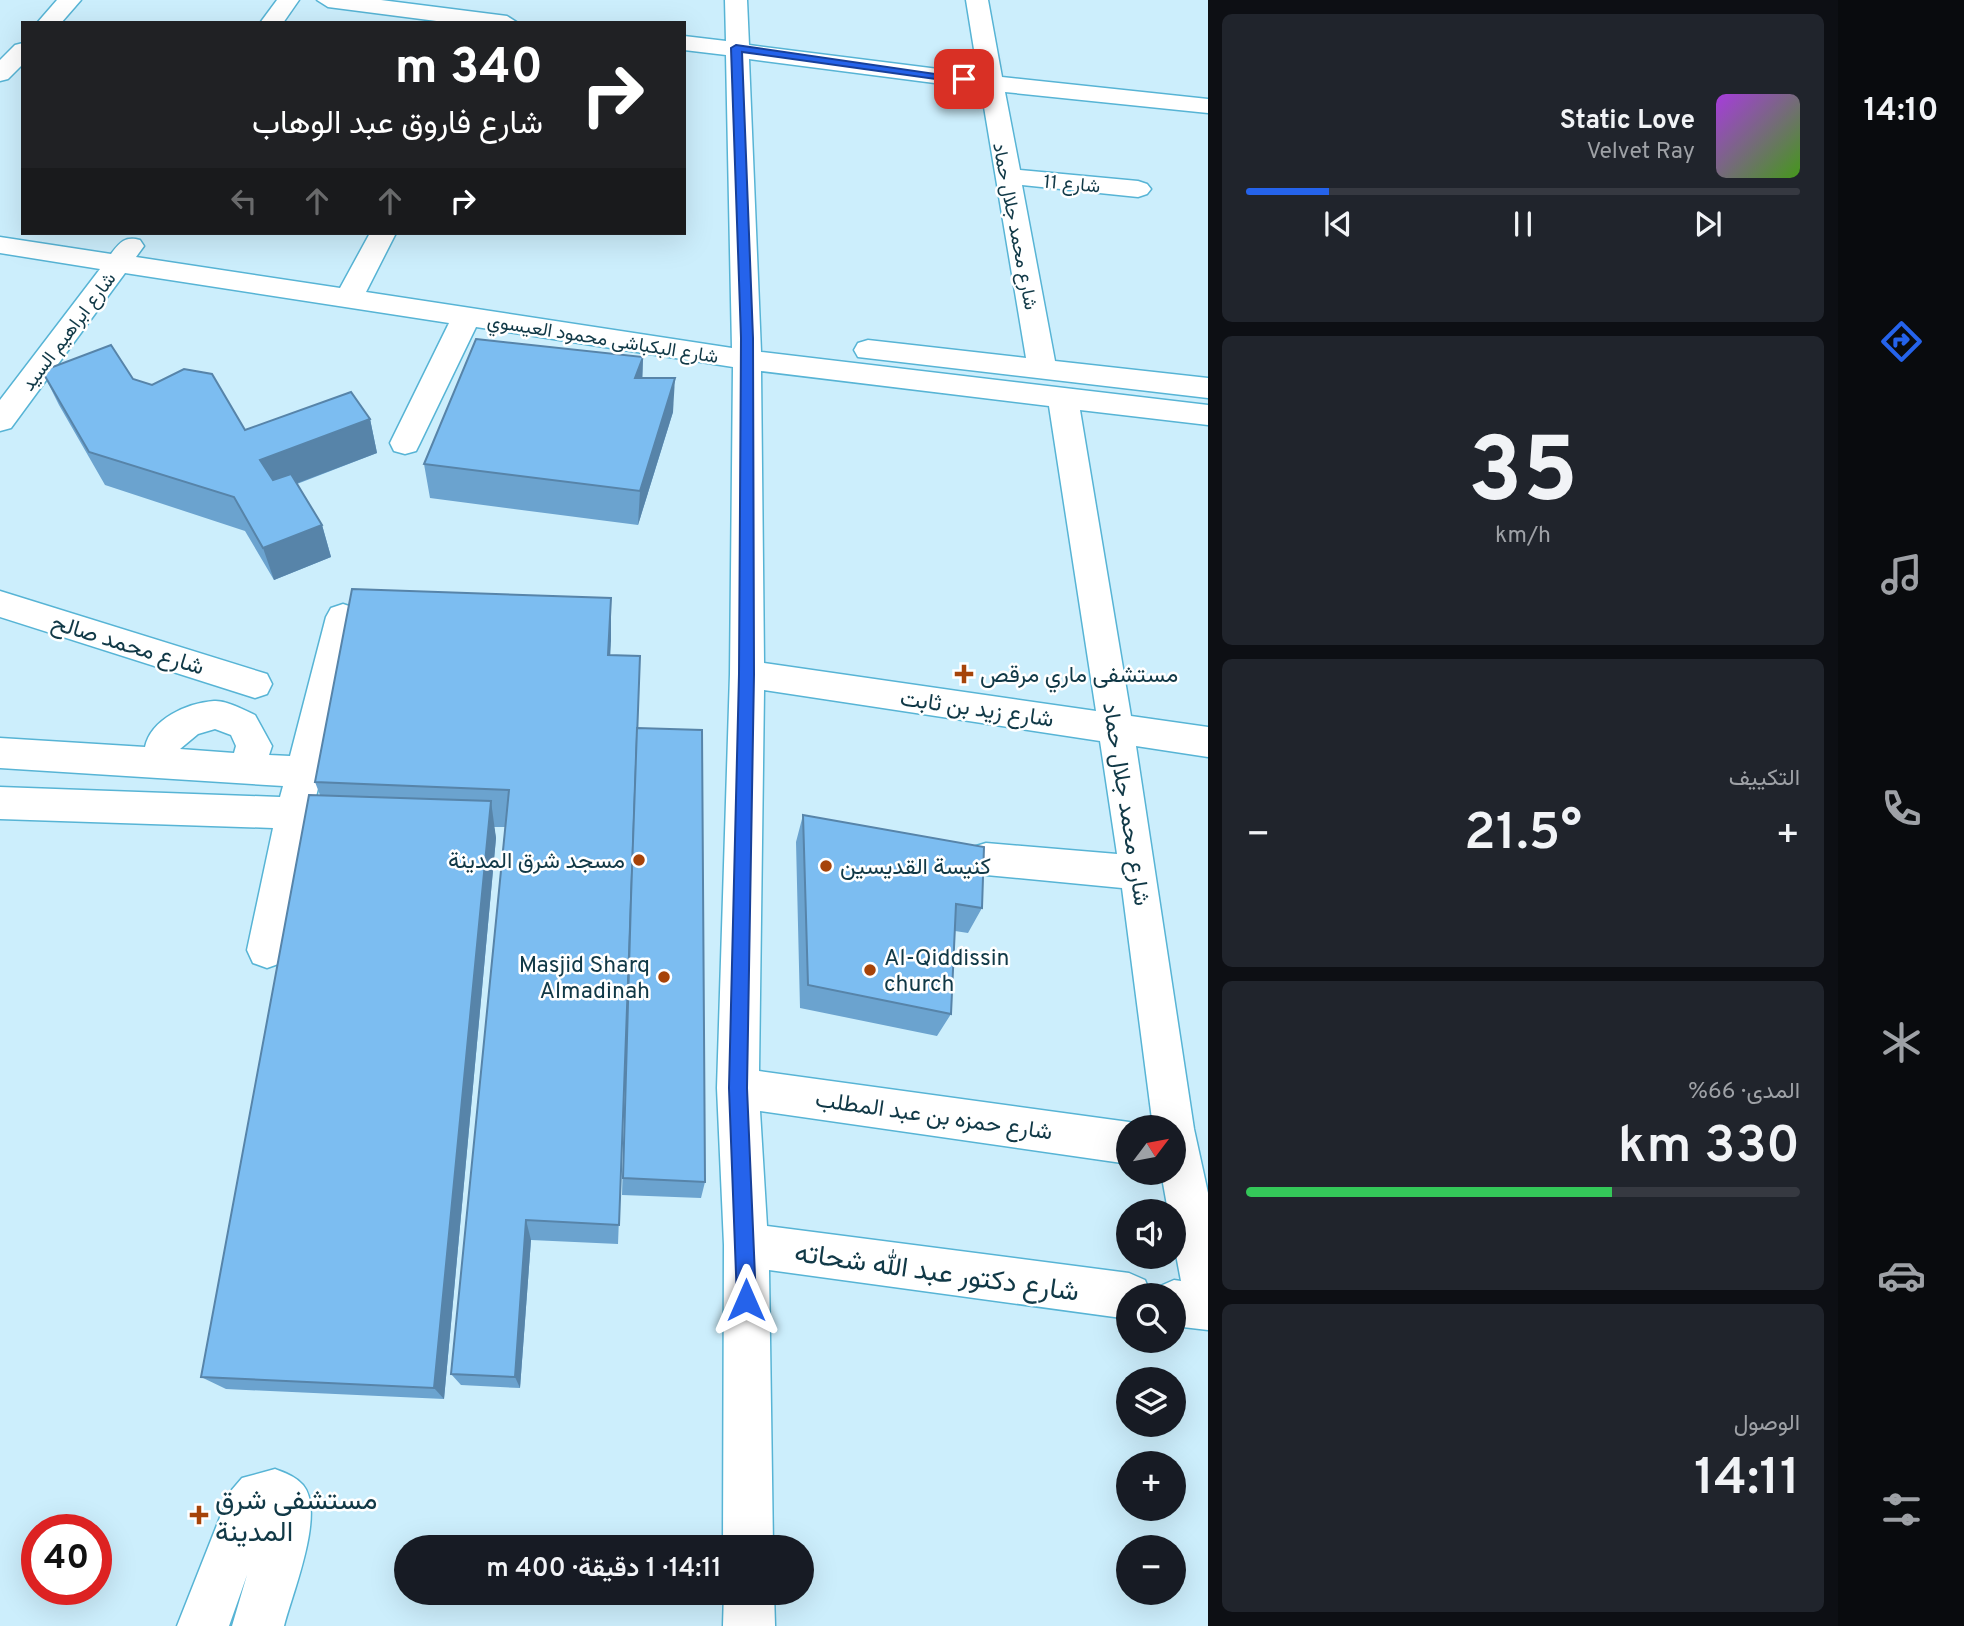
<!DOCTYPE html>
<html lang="ar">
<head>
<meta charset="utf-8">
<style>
  :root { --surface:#171b24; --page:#20242c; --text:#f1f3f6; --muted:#9ea1a6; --line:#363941; --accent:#2563eb }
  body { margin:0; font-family:Overpass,Vazirmatn,sans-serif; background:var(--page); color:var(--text); direction:rtl; height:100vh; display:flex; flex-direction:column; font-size:26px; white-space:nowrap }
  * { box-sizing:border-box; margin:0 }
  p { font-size:23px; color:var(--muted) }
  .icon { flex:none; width:38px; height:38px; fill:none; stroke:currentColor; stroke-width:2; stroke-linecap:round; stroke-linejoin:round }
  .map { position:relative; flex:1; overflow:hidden; direction:ltr }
  .sheet { display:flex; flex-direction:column; gap:14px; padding:14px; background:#0d0f14; width:630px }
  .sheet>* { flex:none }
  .banner { position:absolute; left:21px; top:21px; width:665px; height:214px; border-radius:0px; box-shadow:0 7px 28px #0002; direction:rtl; background:#202124; color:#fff; overflow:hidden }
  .needle { width:46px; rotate:58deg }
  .controls { position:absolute; left:1116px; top:1115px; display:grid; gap:14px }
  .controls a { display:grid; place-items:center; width:70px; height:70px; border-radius:50%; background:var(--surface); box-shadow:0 7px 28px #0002; font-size:35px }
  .speed { position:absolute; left:21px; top:1514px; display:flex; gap:14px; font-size:35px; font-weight:700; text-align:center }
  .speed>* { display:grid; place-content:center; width:91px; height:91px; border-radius:50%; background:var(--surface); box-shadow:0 7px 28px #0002; line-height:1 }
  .speed .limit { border:10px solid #d22; background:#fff; color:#111 }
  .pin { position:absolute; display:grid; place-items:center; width:60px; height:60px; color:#fff; margin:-30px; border-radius:14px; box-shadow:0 4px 10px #0006 }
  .me { position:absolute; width:77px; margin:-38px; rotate:0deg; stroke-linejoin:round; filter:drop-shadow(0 0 5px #0008) }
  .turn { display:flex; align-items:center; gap:24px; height:147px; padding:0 28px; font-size:32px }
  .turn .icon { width:91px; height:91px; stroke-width:2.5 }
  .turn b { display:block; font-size:49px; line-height:60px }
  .lanes { display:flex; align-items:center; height:66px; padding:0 28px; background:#0003; justify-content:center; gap:35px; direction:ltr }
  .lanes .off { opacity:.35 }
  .big { font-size:52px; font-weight:600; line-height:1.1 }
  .sheet .tile { flex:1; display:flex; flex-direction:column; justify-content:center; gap:10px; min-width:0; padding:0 24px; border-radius:10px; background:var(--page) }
  .sheet .dial { align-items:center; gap:0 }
  .dial b { font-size:91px; line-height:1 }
  .song { display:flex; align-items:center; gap:21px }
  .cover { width:84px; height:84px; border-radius:10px; background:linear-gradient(135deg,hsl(280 70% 55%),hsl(100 70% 35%)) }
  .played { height:7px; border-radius:4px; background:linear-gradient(90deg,var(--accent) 15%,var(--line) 15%) }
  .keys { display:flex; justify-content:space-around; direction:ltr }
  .heat { display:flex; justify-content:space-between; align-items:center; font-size:38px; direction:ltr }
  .charge { height:10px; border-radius:5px; background:linear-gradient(90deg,#34c759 66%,var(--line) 0) }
  .trip { position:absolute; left:394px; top:1535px; width:420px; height:70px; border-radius:35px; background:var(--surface); box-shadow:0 7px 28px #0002; font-weight:600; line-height:70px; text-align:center; direction:rtl }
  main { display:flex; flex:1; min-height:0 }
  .tabs { display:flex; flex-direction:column; width:126px; justify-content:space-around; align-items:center; background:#090b0e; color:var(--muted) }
  .tabs .icon { width:49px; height:49px }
  .tabs .current { color:var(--accent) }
  .tabs b { font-size:32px; color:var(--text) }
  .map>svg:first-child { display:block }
</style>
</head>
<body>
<main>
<nav class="tabs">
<b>14:10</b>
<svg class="icon current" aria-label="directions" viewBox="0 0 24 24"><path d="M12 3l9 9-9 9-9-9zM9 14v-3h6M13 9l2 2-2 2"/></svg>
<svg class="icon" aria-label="music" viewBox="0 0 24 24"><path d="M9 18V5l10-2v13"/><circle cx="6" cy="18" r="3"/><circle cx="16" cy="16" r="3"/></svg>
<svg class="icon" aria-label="phone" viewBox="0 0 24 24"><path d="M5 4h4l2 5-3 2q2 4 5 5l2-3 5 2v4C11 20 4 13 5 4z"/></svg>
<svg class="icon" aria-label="climate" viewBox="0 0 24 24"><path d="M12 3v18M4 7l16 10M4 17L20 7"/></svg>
<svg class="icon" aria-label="car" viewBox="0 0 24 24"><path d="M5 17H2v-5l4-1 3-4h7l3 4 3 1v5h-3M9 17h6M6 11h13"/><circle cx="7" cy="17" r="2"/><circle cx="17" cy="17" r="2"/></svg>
<svg class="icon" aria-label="filters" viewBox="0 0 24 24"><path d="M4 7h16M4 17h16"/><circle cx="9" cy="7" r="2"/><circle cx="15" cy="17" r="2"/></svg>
</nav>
<section class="sheet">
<div class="tile">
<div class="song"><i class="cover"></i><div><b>Static Love</b><p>Velvet Ray</p></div></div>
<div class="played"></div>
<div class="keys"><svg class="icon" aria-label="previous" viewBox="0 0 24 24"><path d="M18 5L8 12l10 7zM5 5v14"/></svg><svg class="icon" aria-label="pause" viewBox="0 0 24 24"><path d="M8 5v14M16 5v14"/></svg><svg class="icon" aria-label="next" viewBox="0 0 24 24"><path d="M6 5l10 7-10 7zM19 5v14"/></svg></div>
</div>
<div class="tile dial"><b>35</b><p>km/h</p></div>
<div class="tile"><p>التكييف</p>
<div class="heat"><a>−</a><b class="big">21.5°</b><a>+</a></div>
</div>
<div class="tile"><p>المدى · 66%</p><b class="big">330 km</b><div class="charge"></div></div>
<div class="tile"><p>الوصول</p><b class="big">14:11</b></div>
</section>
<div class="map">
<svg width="1208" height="1626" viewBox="0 0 1208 1626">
  <rect width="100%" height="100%" fill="#cceefc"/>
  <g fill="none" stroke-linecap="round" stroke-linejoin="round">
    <!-- minor casing -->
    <g stroke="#57b4d5" stroke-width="3">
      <g id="minor">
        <polygon points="57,0 81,0 61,23 37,23"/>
        <polygon points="277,0 299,0 283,23 260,23"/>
        <polygon points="317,0 381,0 507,16 518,23 452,23 328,7"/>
        <path d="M725,0h22l2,45 229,29 -12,-74h22l14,77 206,22v14l-203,-21 15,78 118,11 9,3 4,5 -4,5 -9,3 -116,-12 33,176 153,17v20l-350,-41 -4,-7 4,-7 10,-3 158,18 -45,-269 -232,-30 12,293 447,53v20l-128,-15 51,306 77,11v30l-72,-11 58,383 14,64v137l-34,-4v-31h-19l3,-8 16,-7 7,1 -7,-37v-33h-6l-7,-39h13v-45h-21l-31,-239 -136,-13 -13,-4 -6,-12 6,-12 13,-4 131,11 -17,-113 -336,-51 -5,381 370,51 13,5h-13v37l-369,-53 7,115 362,47 16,7 6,15h-22v24l-360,-49 4,277h-50l1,-302 -7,-157 13,-414 3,-307 -257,-40 -56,116 -4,8 -11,3 -11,-3 -4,-8 59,-120 -324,-50 -114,155 -11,3v-31l100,-131 -100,-16v-16l111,17c9,-12 14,-18 29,-14l4,6 -8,11 204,31 30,-55h26l-30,59 366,56 -6,-293 -42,-5v-14l42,5zM761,371l288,35 47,305 -332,-48z"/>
        <polygon points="23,43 23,64 8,79 0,81 0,60 15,45"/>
        <polygon points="0,591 267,674 272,684 267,694 255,698 0,617"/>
        <path d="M343,604l12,4 5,9 -48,196 -25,137 -6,13 -14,5 -14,-5 -6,-13 26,-122 -273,-9v-32l280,10 3,-11 -283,-18v-30l145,9c6,-28 42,-44 69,-46 12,-1 30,9 41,14l17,31 -3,9 21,1 36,-139 5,-9zM215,729l16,6 5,11 -2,7 -54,-4 18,-15z"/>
        <path d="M275,1469c10,4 20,7 28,16 23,27 -11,109 -19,141h-52l15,-51 -18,51h-52l53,-134 12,-14z"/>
        <polygon points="724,1592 774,1592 775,1626 723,1626"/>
      </g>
    </g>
    <!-- minor -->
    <use href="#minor" fill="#fff" fill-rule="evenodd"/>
  </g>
  <!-- wall -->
  <g fill="#6ba3cf">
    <polygon points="643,357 642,378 673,412 638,525 430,498 424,464"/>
    <polygon points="42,371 133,379 245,430 370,419 377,453 297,484 322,525 331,557 274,580 245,531 105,485 59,405"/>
    <polygon points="611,598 610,655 637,728 705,1182 701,1198 622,1195 630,933 618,1244 531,1240 520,1388 461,1385 451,1374 505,827 494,827 496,838 444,1399 226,1389 201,1377 320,795 315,782"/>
    <polygon points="803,815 982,908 968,933 955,931 951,1014 937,1036 800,1008 796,842"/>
  </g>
  <!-- shaded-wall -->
  <g fill="#5784a9">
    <polygon points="643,357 642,392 635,378"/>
    <polygon points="675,378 673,412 638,525 640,491"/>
    <polygon points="370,419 377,453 271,493 260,460"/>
    <polygon points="322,525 331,557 274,580 263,548"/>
    <polygon points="611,598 611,641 608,696 608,655"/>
    <polygon points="491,801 496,838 444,1399 434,1388"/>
    <polygon points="526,1220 531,1240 520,1388 515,1377"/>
  </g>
  <!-- building -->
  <g fill="#7cbdf1" stroke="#5784a9" stroke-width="2">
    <polygon points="476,339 643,357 635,378 675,378 640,491 424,464"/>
    <polygon points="111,345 133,379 152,385 184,369 212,374 245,430 351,392 370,419 260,460 273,480 291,474 322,525 263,548 234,497 89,452 42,371"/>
    <polygon points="352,589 611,598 608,655 640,656 619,1225 526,1220 515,1377 451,1374 509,790 315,782"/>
    <polygon points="637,728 702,730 705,1182 623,1178 631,898"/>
    <polygon points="309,795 491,801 434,1388 201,1377"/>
    <polygon points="803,815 984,847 982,908 956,904 951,1014 808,985"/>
  </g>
  <!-- route -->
  <polygon fill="#2563eb" stroke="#184099" stroke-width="2" points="736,45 970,79 964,83 742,52 753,338 754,674 747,1088 756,1300 753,1307 746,1310 739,1307 737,1300 729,1088 739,674 741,338 731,48"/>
  <!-- markers -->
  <g fill="#a64309" stroke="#fff" stroke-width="2.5">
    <path d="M960.5 663.5h7v7h7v7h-7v7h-7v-7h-7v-7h7z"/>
    <circle cx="639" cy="860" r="7"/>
    <circle cx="826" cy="866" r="7"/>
    <circle cx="870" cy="970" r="7"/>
    <circle cx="664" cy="977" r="7"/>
    <path d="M195.5 1504.5h7v7h7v7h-7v7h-7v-7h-7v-7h7z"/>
  </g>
  <g text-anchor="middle" stroke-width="5" stroke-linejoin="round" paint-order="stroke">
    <!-- far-street labels -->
    <g font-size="19" fill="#113947" stroke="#fff">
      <text transform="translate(1072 183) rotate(5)" y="7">شارع 11</text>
      <text transform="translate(1016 226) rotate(79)" y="7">شارع محمد جلال حماد</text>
      <text transform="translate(68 331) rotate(-53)" y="7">شارع ابراهيم السيد</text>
      <text transform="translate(603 338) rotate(9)" y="7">شارع البكباشى محمود العيسوي</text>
    </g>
    <!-- street labels -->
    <g font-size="23" fill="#113947" stroke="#fff">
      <text transform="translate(128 644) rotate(17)" y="8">شارع محمد صالح</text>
      <text transform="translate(977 708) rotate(8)" y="8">شارع زيد بن ثابت</text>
      <text transform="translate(1127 804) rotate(81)" y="8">شارع محمد جلال حماد</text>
      <text transform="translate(934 1115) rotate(8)" y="8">شارع حمزه بن عبد المطلب</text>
    </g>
    <!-- poi labels -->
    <g font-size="23" fill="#113947" stroke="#fff" text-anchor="start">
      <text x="980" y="682">مستشفى ماري مرقص</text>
      <text x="625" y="868" text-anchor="end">مسجد شرق المدينة</text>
      <text x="840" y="874">كنيسة القديسين</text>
      <text x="884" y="965">Al-Qiddissin<tspan x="884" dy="26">church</tspan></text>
      <text x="650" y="972" text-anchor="end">Masjid Sharq<tspan x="650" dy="26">Almadinah</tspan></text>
    </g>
    <!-- near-street labels -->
    <g font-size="28" fill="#113947" stroke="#fff">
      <text transform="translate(937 1271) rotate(8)" y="10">شارع دكتور عبد الله شحاته</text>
    </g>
    <!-- near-poi labels -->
    <g font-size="28" fill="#113947" stroke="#fff" text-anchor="start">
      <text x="215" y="1509">مستشفى شرق<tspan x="215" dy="32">المدينة</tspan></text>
    </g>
  </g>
</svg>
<div class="controls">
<a><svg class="needle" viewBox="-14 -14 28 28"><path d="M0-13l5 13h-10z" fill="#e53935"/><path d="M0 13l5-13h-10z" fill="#9ea1a6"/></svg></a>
<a><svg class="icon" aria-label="sound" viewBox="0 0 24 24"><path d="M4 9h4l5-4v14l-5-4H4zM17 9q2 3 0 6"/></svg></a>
<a><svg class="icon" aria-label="search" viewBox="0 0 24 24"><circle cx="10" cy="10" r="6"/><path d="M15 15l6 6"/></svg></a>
<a><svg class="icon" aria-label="layers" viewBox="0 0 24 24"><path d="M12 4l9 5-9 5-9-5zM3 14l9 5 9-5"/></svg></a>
<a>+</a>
<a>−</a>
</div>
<div class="speed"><div class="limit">40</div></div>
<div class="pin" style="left:964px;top:79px;background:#d93025"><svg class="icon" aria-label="arrive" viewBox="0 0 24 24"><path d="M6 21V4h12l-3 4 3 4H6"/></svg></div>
<svg class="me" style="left:746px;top:1300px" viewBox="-20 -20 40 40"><path d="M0-17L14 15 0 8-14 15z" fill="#2563eb" stroke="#fff" stroke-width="4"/></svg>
<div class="trip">14:11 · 1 دقيقة · 400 m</div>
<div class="banner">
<div class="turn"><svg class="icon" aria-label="right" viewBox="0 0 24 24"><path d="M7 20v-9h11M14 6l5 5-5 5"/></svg><div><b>340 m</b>شارع فاروق عبد الوهاب</div></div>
<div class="lanes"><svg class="icon off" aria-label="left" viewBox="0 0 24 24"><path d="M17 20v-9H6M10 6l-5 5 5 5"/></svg><svg class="icon off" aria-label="ahead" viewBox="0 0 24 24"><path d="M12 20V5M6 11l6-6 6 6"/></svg><svg class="icon off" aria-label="ahead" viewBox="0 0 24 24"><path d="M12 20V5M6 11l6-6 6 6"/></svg><svg class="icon" aria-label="right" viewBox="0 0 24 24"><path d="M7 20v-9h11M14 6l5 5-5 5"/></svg></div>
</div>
</div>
</main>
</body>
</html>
